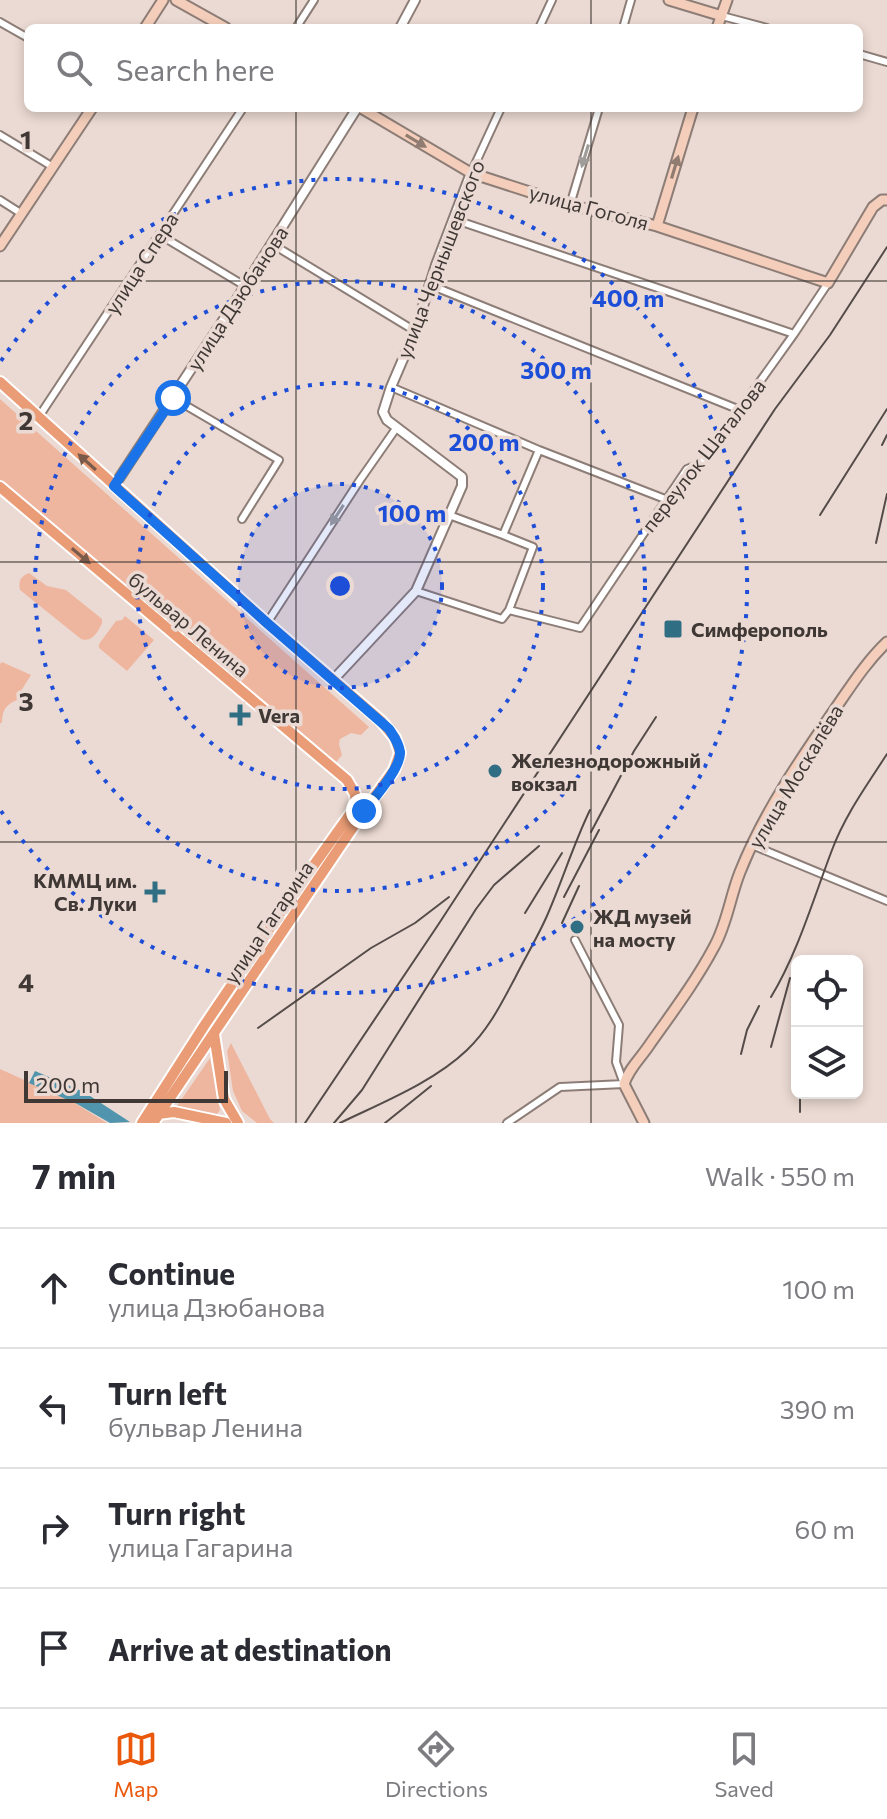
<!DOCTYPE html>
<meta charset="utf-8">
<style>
:root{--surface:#fff;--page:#f2f2f3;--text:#2b2b33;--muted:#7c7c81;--line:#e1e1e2;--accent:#ea580c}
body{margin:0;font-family:Commissioner,sans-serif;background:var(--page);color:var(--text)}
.controls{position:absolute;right:24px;bottom:24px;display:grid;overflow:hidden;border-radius:12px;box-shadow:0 4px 12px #0003}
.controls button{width:72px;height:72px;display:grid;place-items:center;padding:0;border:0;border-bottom:2px solid var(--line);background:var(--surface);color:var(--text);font:40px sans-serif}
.scale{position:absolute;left:24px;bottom:20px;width:204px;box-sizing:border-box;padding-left:8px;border:4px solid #3f3835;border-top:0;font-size:22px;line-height:28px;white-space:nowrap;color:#3f3835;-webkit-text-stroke:6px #ebdad3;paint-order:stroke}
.stop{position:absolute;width:24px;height:24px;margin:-18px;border:6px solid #1a73e8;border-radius:50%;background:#fff}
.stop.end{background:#1a73e8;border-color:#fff;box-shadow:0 2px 8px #0008}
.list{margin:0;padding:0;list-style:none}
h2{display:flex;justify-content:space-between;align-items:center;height:104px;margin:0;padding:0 32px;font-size:34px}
h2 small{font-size:26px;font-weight:400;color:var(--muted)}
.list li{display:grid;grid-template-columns:52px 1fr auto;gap:24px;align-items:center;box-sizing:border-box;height:120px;padding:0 32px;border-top:2px solid var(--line)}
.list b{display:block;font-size:30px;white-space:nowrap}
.list p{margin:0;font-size:26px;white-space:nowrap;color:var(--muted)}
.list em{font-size:26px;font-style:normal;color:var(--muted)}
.icon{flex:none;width:44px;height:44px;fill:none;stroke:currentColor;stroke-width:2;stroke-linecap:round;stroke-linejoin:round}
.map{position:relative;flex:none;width:887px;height:1123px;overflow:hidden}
.search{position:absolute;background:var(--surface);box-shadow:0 4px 12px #0003;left:24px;right:24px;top:24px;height:88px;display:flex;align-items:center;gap:20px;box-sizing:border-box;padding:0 28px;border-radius:12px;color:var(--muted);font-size:30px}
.sheet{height:584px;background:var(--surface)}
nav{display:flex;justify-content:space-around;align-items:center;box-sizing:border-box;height:112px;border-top:2px solid var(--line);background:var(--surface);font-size:22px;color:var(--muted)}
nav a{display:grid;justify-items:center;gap:4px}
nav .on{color:var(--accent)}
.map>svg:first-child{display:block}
.green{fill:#efb69f}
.water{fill:#5095ad}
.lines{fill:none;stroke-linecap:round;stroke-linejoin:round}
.minor-casing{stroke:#8d7d77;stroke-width:10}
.tertiary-casing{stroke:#8d7d77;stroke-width:12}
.secondary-casing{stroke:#8d7d77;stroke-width:13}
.primary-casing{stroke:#fff;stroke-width:14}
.minor{stroke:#fff;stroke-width:6}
.tertiary{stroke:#fff;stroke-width:8}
.secondary{stroke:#f4ceba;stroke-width:9}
.primary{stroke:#e99c75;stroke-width:10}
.rail{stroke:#554c49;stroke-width:2}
.oneway{fill:#907c71}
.oneway2{fill:#9f9c9a}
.oneway3{fill:#7a5b4b}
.route{stroke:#1a73e8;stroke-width:10}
.grid{fill:none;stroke:#3f3835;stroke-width:2;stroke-opacity:0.55}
.ring{fill:none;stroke:#1d4ed8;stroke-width:4;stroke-dasharray:4 8}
.poi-dot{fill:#2f6e83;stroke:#ebdad3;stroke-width:3}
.labels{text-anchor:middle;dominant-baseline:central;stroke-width:7;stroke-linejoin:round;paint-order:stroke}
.street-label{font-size:20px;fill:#3f3835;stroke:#ebdad3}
.poi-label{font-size:20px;font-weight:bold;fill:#3f3835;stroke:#ebdad3;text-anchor:start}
.grid-label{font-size:26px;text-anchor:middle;font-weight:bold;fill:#3f3835;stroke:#ebdad3;stroke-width:7;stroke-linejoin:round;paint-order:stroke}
.centre{fill:#1d4ed8;stroke:#ebdad3;stroke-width:4}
.ring-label{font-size:24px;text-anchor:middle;font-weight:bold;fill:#1d4ed8;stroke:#ebdad3;stroke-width:7;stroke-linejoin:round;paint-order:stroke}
</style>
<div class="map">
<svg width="887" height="1123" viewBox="0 0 887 1123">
<rect width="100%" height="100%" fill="#ebdad3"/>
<path class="green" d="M 0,399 L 369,727 L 361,735 L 351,733 L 340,739 L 339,744 L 342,755 L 334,765 L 0,481 Z
M 29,573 L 47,586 L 66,590 L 102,619 L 102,623 C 98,632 92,643 81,639 L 20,590 C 18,581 21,576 29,573 Z
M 125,616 L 154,640 L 127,671 L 99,648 L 99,644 L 116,621 L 122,620 Z
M 2,662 L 31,675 L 21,691 L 21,699 C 8,702 2,709 2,722 L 0,724 L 0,664 Z
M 231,1043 L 270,1119 L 274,1123 L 257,1123 L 242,1111 L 233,1091 L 227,1051 Z
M 210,1058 L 220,1110 L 217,1114 L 177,1106 Z
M 0,1069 L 73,1102 L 107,1123 L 0,1123 Z"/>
<path class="water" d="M 35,1071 L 84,1092 L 130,1122 L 110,1123 L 77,1104 L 29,1083 Z"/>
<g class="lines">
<g class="minor-casing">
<path id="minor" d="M 722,16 L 767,28
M 0,22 L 28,38
M 296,28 L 314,0
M 539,28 L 552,0
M 623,28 L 631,0
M 859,54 L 887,62
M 0,135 L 53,167
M 471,173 L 501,108
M 0,200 L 22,214
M 570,205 L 599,108
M 453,219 L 794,334
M 160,235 L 245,286
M 272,244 L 415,331
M 430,285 L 740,410
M 391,387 L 539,450 L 665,499
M 173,398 L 279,460 L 242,519
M 38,418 L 243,108
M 449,515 L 503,535 L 539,450
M 503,535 L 533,547 L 509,610
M 416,591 L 502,619 L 509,610 L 580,628 L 687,469 L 699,464 L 711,450 L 794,334 L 828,283
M 267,623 L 360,480 L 397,427
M 752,845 L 887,901
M 507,1123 L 560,1087 L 624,1084 L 616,1062 L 619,1025 L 575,940"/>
</g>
<g class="tertiary-casing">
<path id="tertiary" d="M 400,28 L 415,0
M 114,486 L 230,310 L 357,108
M 333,680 L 416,591 L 462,486 L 462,477 L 387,420 L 383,412 L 391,387 L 415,331 L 436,265 L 471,173"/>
</g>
<g class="secondary-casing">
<path id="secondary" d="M 176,0 L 226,28
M 669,0 L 722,16
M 145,28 L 163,0
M 717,28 L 727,0
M 361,108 L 471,173 L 570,205 L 657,226 L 828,283 L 873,207 L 882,200 L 887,200
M 657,226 L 693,108
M 0,246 L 92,108
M 644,1123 L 624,1084 C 629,1068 641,1058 650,1044 C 672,1013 696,981 714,947 C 727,924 730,897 740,872 C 763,814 799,761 835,709 C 851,686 866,662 887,642"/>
</g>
<g class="primary-casing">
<path id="primary" d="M 0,382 L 267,623 L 381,721 L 395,738 L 400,753 L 394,770 L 362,814 L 153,1123
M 0,487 L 347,780 L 355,794 L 356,806 L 289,900 L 204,1026 L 142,1123
M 214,1034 L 224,1099 L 238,1123
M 158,1114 L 174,1112 L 226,1123"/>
</g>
<use href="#minor" class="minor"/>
<use href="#tertiary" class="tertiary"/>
<use href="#secondary" class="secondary"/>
<use href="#primary" class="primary"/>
<path class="rail" d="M 882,445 L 887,435
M 820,515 L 887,409
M 876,543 L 887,494
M 591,832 L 634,751 L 656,717
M 564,897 L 599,830
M 525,913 L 562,853
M 562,923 L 579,886
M 796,978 L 797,1011
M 771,997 C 797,955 814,897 832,850 C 845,815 867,785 887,754
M 258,1028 L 371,948 L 415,923 L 449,897
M 771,1047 L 790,978
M 741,1054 L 747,1030 L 759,1006
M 800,1093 L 800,1112
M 305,1123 L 438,925 L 775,409 L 830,335 L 887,247
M 334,1123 L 362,1090 L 476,909 L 494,885 L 539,846
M 340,1123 C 381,1103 434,1082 467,1050 C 489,1029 501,1004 515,978 C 525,958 537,938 546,918 C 562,882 573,845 590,810
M 385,1123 L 431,1086"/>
</g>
<defs><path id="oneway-solid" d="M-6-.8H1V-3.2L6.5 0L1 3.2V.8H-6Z" transform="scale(2)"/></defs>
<g class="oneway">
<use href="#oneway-solid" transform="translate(416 141) rotate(31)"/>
<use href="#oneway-solid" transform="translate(675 167) rotate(-73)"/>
</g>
<g class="oneway2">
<use href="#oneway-solid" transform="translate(585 156) rotate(107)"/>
<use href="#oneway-solid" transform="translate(337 515) rotate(123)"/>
</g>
<g class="oneway3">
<use href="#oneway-solid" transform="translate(87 462) rotate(-138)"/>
<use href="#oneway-solid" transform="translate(81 556) rotate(40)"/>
</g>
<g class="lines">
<path class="route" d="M 173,398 L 114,486 L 267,623 L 389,729 C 393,735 399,743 400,752 C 401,768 374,798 364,811"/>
</g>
<path class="grid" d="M 296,0 L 296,28M 591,0 L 591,28M 296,108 L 296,1123M 591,108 L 591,1123M 0,281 L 887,281M 0,562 L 887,562M 0,842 L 887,842"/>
<circle cx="340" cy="586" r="102" fill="#1d4ed8" fill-opacity=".12"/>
<g class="ring">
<circle cx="340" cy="586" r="102"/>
<circle cx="340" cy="586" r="203"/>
<circle cx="340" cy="586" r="305"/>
<path d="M1 361A407 407 0 1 1 1 811"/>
</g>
<g class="poi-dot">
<rect x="663" y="619" width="20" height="20" rx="4"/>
<path d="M236 703h8v8h8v8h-8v8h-8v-8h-8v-8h8z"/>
<circle cx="495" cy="771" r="8"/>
<path d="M151 880h8v8h8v8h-8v8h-8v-8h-8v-8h8z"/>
<circle cx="577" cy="927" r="8"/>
</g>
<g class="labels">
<g class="street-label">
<text transform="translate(589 207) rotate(15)">улица Гоголя</text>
<text transform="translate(440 259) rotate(-69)">улица Чернышевского</text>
<text transform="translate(141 263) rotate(-57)">улица Спера</text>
<text transform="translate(237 298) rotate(-57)">улица Дзюбанова</text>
<text transform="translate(703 455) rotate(-52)">переулок Шаталова</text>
<text transform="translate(189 624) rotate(40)">бульвар Ленина</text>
<text transform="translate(795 776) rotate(-59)">улица Москалёва</text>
<text transform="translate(268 922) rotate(-56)">улица Гагарина</text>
</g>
<g class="poi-label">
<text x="691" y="629">Симферополь</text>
<text x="258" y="715">Vera</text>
<text x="511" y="760">Железнодорожный<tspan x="511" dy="23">вокзал</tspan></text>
<text x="137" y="880" text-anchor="end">КММЦ им.<tspan x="137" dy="23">Св. Луки</tspan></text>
<text x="593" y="916">ЖД музей<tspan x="593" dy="23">на мосту</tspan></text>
</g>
</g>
<g class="grid-label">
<text x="26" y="149">1</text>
<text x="26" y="430">2</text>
<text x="26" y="711">3</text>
<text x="26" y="992">4</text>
</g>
<circle cx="340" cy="586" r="12" class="centre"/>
<g class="ring-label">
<text x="628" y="307">400 m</text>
<text x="556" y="379">300 m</text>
<text x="484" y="451">200 m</text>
<text x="412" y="522">100 m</text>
</g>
</svg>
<div class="controls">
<button><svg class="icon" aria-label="locate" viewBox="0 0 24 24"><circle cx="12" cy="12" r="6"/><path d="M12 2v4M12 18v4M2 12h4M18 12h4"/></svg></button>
<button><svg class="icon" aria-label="layers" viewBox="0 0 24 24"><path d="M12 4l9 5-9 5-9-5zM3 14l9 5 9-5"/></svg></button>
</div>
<div class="scale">200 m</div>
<div class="stop" style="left:173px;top:398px"></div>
<div class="stop end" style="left:364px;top:811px"></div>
<div class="search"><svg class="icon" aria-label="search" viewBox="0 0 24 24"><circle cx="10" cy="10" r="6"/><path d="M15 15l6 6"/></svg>Search here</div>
</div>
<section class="sheet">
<h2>7 min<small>Walk · 550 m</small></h2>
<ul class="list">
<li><svg class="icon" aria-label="ahead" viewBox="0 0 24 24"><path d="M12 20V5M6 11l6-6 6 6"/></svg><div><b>Continue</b><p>улица Дзюбанова</p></div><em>100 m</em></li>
<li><svg class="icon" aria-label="left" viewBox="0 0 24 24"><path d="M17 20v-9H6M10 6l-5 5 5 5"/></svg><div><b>Turn left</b><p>бульвар Ленина</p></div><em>390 m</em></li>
<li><svg class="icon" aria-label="right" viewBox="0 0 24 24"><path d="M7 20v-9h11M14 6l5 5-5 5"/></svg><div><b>Turn right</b><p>улица Гагарина</p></div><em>60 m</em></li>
<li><svg class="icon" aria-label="arrive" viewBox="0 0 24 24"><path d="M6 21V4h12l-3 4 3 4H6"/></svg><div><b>Arrive at destination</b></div></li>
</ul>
</section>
<nav>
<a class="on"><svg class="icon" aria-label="map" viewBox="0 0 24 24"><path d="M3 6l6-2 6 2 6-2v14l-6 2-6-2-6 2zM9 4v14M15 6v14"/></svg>Map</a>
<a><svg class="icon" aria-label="directions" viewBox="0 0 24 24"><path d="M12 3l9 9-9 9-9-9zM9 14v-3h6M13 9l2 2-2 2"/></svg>Directions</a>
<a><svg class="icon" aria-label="saved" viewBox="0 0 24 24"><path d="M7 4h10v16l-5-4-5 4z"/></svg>Saved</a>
</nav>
